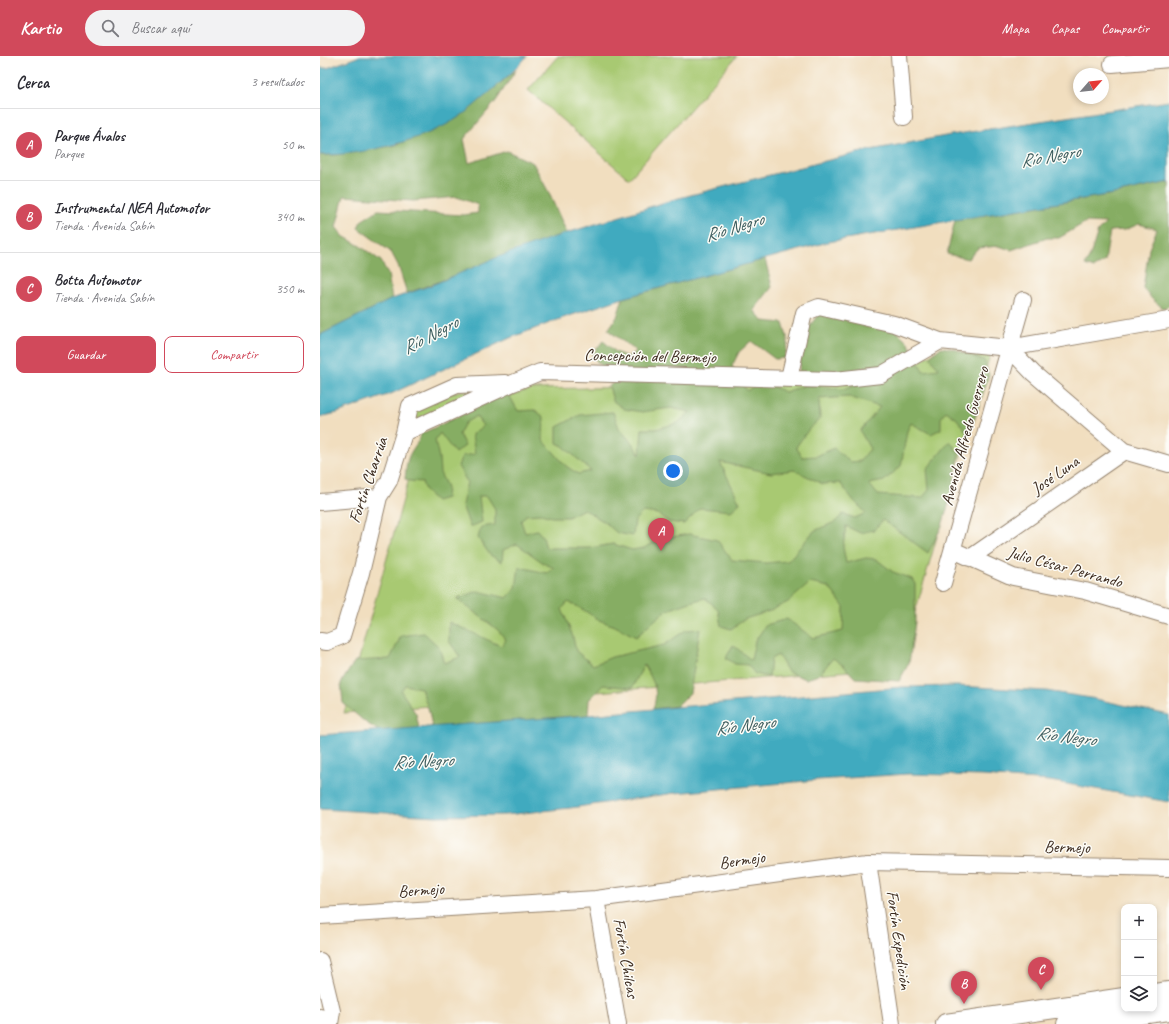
<!DOCTYPE html>
<html lang="es">
<meta charset="utf-8">
<style>
:root{--surface:#fff;--page:#f2f2f3;--text:#2b2b33;--muted:#7c7c81;--line:#e1e1e2;--accent:#d1495b}
body{margin:0;font-family:Caveat,sans-serif;background:var(--page);color:var(--text)}
.controls{position:absolute;right:12px;bottom:12px;display:grid;overflow:hidden;border-radius:8px;box-shadow:0 2px 6px #0003}
.controls button{width:36px;height:36px;display:grid;place-items:center;padding:0;border:0;border-bottom:1px solid var(--line);background:var(--surface);color:var(--text);font:20px sans-serif}
.compass{position:absolute;left:753px;top:12px;width:36px;height:36px;border-radius:50%;background:var(--surface);box-shadow:0 2px 6px #0003;rotate:62deg}
.you{position:absolute;left:353px;top:415px;width:14px;height:14px;margin:-10px;border:3px solid #fff;border-radius:50%;background:#1a73e8;box-shadow:0 0 0 6px #1a73e833}
.badge{display:grid;place-items:center;width:26px;height:26px;border-radius:50%;background:var(--accent);color:#fff;font-size:13px;font-weight:700}
.pin{position:absolute;translate:-50% -33px;filter:drop-shadow(0 1px 2px #0008)}
.pin::after{content:'';position:absolute;top:21px;width:14px;height:12px;background:inherit;clip-path:polygon(0 0,100% 0,50% 100%)}
.list{margin:0;padding:0;list-style:none}
h2{display:flex;justify-content:space-between;align-items:center;height:52px;margin:0;padding:0 16px;font-size:17px}
h2 small{font-size:13px;font-weight:400;color:var(--muted)}
.list li{display:grid;grid-template-columns:26px 1fr auto;gap:12px;align-items:center;box-sizing:border-box;height:72px;padding:0 16px;border-top:1px solid var(--line)}
.list b{display:block;font-size:15px;white-space:nowrap}
.list p{margin:0;font-size:13px;white-space:nowrap;color:var(--muted)}
.list em{font-size:13px;font-style:normal;color:var(--muted)}
.actions{display:flex;gap:8px;padding:12px 16px}
.actions a{flex:1;padding:9px 0;border:1px solid var(--accent);border-radius:8px;text-align:center;font-size:14px;color:var(--accent)}
.actions .main{background:var(--accent);color:#fff}
.icon{flex:none;width:22px;height:22px;fill:none;stroke:currentColor;stroke-width:2;stroke-linecap:round;stroke-linejoin:round}
.map{position:relative;flex:none;width:849px;height:968px;overflow:hidden}
header{display:flex;align-items:center;gap:24px;box-sizing:border-box;height:56px;padding:0 20px;background:var(--accent);color:#fff}
header strong{font-size:19px}
nav{display:flex;gap:22px;margin-inline-start:auto;font-size:14px}
.search{width:280px;height:36px;background:var(--page);display:flex;align-items:center;gap:10px;box-sizing:border-box;padding:0 14px;border-radius:22px;color:var(--muted);font-size:15px}
main{display:flex}
aside{flex:1;background:var(--surface)}
.map>svg:first-child{display:block}
.green{fill:#a8c972;stroke:#727a48}
.forest{fill:#86ad64;stroke:#606c41;fill-rule:evenodd}
.water{fill:#3faabf;stroke:#3d6a6e}
.lines{fill:none;stroke-linecap:round;stroke-linejoin:round}
.minor-casing{stroke:#96846e;stroke-width:18}
.major-casing{stroke:#96846e;stroke-width:22}
.minor{stroke:#fff;stroke-width:16}
.major{stroke:#fff;stroke-width:20}
.labels{text-anchor:middle;dominant-baseline:central;stroke-width:3;stroke-linejoin:round;paint-order:stroke}
.street-label{font-size:17px;fill:#3b2a1e;stroke:#fdfcf7}
.water-label{font-size:18px;font-style:italic;fill:#3d5d5e;stroke:#fdfcf7}
</style>
<header>
<strong>Kartio</strong>
<div class="search"><svg class="icon" aria-label="search" viewBox="0 0 24 24"><circle cx="10" cy="10" r="6"/><path d="M15 15l6 6"/></svg>Buscar aquí</div>
<nav><a>Mapa</a><a>Capas</a><a>Compartir</a></nav>
</header>
<main>
<aside>
<h2>Cerca<small>3 resultados</small></h2>
<ul class="list">
<li><span class="badge">A</span><div><b>Parque Ávalos</b><p>Parque</p></div><em>50 m</em></li>
<li><span class="badge">B</span><div><b>Instrumental NEA Automotor</b><p>Tienda · Avenida Sabín</p></div><em>340 m</em></li>
<li><span class="badge">C</span><div><b>Botta Automotor</b><p>Tienda · Avenida Sabín</p></div><em>350 m</em></li>
</ul>
<div class="actions"><a class="main">Guardar</a><a>Compartir</a></div>
</aside>
<div class="map">
<svg width="849" height="968" viewBox="0 0 849 968">
<rect width="100%" height="100%" fill="#fdfcf7"/>
<filter id="ink" filterUnits="userSpaceOnUse"><feTurbulence type="fractalNoise" baseFrequency=".025" numOctaves="2"/><feDisplacementMap in="SourceGraphic" scale="8" xChannelSelector="R" yChannelSelector="G"/><feConvolveMatrix kernelMatrix="1 2 1 2 8 2 1 2 1" color-interpolation-filters="sRGB"/></filter>
<filter id="wash" filterUnits="userSpaceOnUse"><feTurbulence type="fractalNoise" baseFrequency=".012" numOctaves="4" result="noise"/><feDisplacementMap in="SourceGraphic" scale="16" xChannelSelector="R" yChannelSelector="G"/><feGaussianBlur stdDeviation="0.9" result="paint"/><feColorMatrix in="noise" values="0 0 0 0 0 0 0 0 0 0 0 0 0 0 0 0 0 1.4 0 .05"/><feComposite in="paint" operator="in"/></filter>
<g filter="url(#wash)">
<rect width="100%" height="100%" fill="#f1debf"/>
<path class="green" d="M 238,0 L 417,0 L 309,123 L 208,34 Z
M 618,294 L 670,299 L 579,611 L 24,657 L 101,379 L 186,341 L 212,333 L 564,327 Z
M 162,334 L 93,367 L 97,352 L 138,335 Z"/>
<path class="forest" d="M 196,14 L 176,45 L 144,83 L 149,107 L 187,95 L 213,107 L 228,135 L 247,177 C 192,195 141,219 87,237 L 78,209 L 71,196 L 38,172 L 41,165 L 58,154 L 143,159 L 158,157 L 158,149 L 137,141 L 93,145 L 24,140 L 16,171 L 23,180 L 40,190 L 61,205 L 68,218 L 72,243 L 0,279 L 0,99 L 15,99 L 76,89 L 139,61 Z
M 849,126 L 849,250 L 843,252 L 832,243 L 823,232 L 829,193 L 837,173 L 819,168 L 805,174 L 790,175 L 785,205 L 774,212 L 765,209 L 770,200 L 778,175 L 786,167 L 766,166 L 739,182 L 727,182 L 691,194 L 679,190 L 658,192 L 648,203 L 627,198 L 635,164 L 799,137 Z
M 445,203 L 452,231 L 434,254 L 443,265 L 463,267 L 468,284 L 465,302 L 455,303 L 431,285 L 419,296 L 412,310 L 427,335 L 440,325 L 465,336 L 486,329 L 525,333 L 546,326 L 559,324 L 545,311 L 525,318 L 479,317 C 481,290 481,279 499,258 L 572,270 L 588,286 L 603,315 L 619,313 L 610,301 L 621,291 L 635,293 L 654,301 L 664,304 L 669,319 L 655,362 L 648,378 L 637,363 L 626,355 L 621,362 L 621,373 L 611,378 L 591,367 L 587,375 L 581,410 L 564,425 L 549,428 L 558,439 L 602,442 L 609,434 L 607,413 L 630,385 L 639,397 L 632,436 L 622,470 L 608,497 L 563,464 L 554,474 L 540,477 L 526,470 L 523,491 L 526,507 L 546,502 L 556,503 L 573,516 L 592,523 L 595,528 L 595,566 L 589,607 L 579,625 L 535,622 L 524,610 L 513,602 L 499,619 L 486,623 L 468,616 L 458,599 L 451,603 L 449,621 L 435,618 L 428,609 L 415,608 L 406,602 L 413,589 L 431,604 L 435,585 L 446,569 L 467,563 L 493,582 L 523,575 L 524,551 L 509,531 L 490,527 L 468,546 L 450,555 L 425,563 L 411,573 L 401,570 L 398,553 L 385,542 L 370,546 L 345,555 L 316,581 L 297,571 L 279,564 L 262,553 L 248,546 L 242,553 L 253,581 L 256,595 L 273,609 L 292,601 L 344,589 L 366,574 L 380,573 L 370,637 L 357,650 L 333,653 C 339,634 334,626 324,609 L 312,632 L 283,629 L 269,644 L 268,659 L 112,671 L 109,655 L 101,632 L 85,629 L 81,635 L 96,658 L 99,672 L 59,675 L 45,666 L 23,647 L 21,627 L 35,605 L 70,603 L 81,580 L 104,577 L 119,591 L 124,607 L 140,601 L 129,585 L 129,566 L 181,590 L 186,584 L 178,574 L 137,543 L 158,535 L 187,542 L 196,532 L 199,511 L 227,517 L 234,512 L 225,508 L 197,488 L 183,494 L 182,506 L 170,499 L 158,482 L 161,471 L 175,469 L 175,453 L 167,440 L 159,440 L 162,466 L 150,471 L 142,449 L 147,426 L 138,410 L 142,400 L 155,398 L 152,378 L 163,370 L 156,360 L 145,367 L 139,378 L 145,390 L 135,397 L 120,377 L 115,384 L 119,402 L 120,417 L 127,431 L 126,442 L 116,445 L 105,435 L 102,426 L 90,425 L 85,423 C 86,416 86,409 88,403 C 90,395 100,385 101,378 L 188,337 L 198,355 L 215,354 L 224,361 L 223,384 L 246,410 L 258,418 L 271,415 L 243,390 L 237,387 L 237,371 L 260,359 L 293,356 L 299,372 L 312,387 L 320,399 L 322,373 L 336,373 L 358,367 L 370,356 L 351,352 L 322,356 L 304,353 L 293,345 L 289,330 L 300,322 L 317,328 L 317,320 L 284,314 L 272,299 L 283,285 L 296,296 L 307,301 L 316,295 L 288,274 L 297,261 L 303,242 ZM 529,341 L 560,351 L 540,375 L 550,393 L 540,405 L 530,406 L 514,392 L 497,400 L 482,401 L 476,391 L 489,373 L 500,363 L 499,343 ZM 400,406 L 451,417 L 474,414 L 503,428 L 520,427 L 534,445 L 546,457 L 535,462 L 523,458 L 515,466 L 494,475 L 468,505 L 446,507 L 412,504 L 397,484 L 369,478 L 341,483 L 324,492 L 312,494 L 293,488 L 270,492 L 226,492 L 223,481 L 217,474 L 205,477 L 201,465 L 206,459 L 221,458 L 232,461 L 248,461 L 264,453 L 286,467 L 297,477 L 313,480 L 315,464 L 323,456 L 338,458 L 349,466 L 364,468 L 380,452 L 411,455 L 420,447 Z"/>
<path class="water" d="M 40,0 L 207,0 C 196,14 183,24 170,36 C 160,44 150,54 139,61 C 106,84 40,100 0,99 L 0,12 L 7,12 Z
M 849,45 L 849,126 L 799,137 L 635,164 L 508,186 L 303,242 L 243,262 L 190,282 L 73,337 L 17,357 L 0,361 L 0,279 L 72,243 L 112,229 L 178,201 L 231,182 L 355,143 L 545,95 L 631,79 Z
M 637,630 L 726,635 L 771,642 L 849,659 L 849,746 L 730,725 L 663,720 L 588,718 L 497,724 L 355,737 L 250,752 L 185,759 L 117,760 L 0,753 L 0,679 L 256,660 L 582,631 Z"/>
</g>
<g filter="url(#ink)">
<g class="lines">
<g class="minor-casing">
<path id="minor" d="M 579,0 L 584,61
M 792,8 L 849,3
M 689,292 L 713,317 L 804,395 L 849,408
M 469,322 L 484,257 L 499,251 L 574,268 L 620,285
M 84,377 L 193,327 L 220,316 L 515,324 L 561,319 L 620,285 L 689,292 L 849,264
M 0,446 L 59,441
M 633,494 L 693,521 L 765,535 L 849,560
M 650,502 L 804,395
M 623,527 L 703,244
M 0,585 L 7,586 L 22,580 L 41,517 L 59,441 L 69,425 L 84,377 L 90,350 L 137,329 L 185,327
M 548,806 L 572,968
M 276,843 L 298,968
M 0,860 L 276,843 L 548,806 L 849,812
M 0,905 L 12,955 L 10,968"/>
</g>
<g class="major-casing">
<path id="major" d="M 834,938 L 849,936
M 0,963 L 8,968
M 626,968 L 804,942
M 747,968 L 849,954"/>
</g>
<use href="#minor" class="minor"/>
<use href="#major" class="major"/>
</g>
</g>
<g class="labels">
<g class="street-label">
<text transform="translate(330 300) rotate(1)">Concepción del Bermejo</text>
<text transform="translate(645 380) rotate(-75)">Avenida Alfredo Guerrero</text>
<text transform="translate(735 419) rotate(-35)">José Luna</text>
<text transform="translate(48 424) rotate(-71)">Fortín Charrúa</text>
<text transform="translate(745 511) rotate(15)">Julio César Perrando</text>
<text transform="translate(747 791) rotate(1)">Bermejo</text>
<text transform="translate(422 804) rotate(-8)">Bermejo</text>
<text transform="translate(101 834) rotate(-4)">Bermejo</text>
<text transform="translate(579 884) rotate(82)">Fortín Expedición</text>
<text transform="translate(306 902) rotate(80)">Fortín Chilcas</text>
</g>
<g class="water-label">
<text transform="translate(730 100) rotate(-10)">Río Negro</text>
<text transform="translate(414 171) rotate(-17)">Río Negro</text>
<text transform="translate(110 279) rotate(-28)">Río Negro</text>
<text transform="translate(425 669) rotate(-7)">Río Negro</text>
<text transform="translate(746 680) rotate(7)">Río Negro</text>
<text transform="translate(103 705) rotate(-3)">Río Negro</text>
</g>
</g>
</svg>
<div class="controls">
<button>+</button>
<button>−</button>
<button><svg class="icon" aria-label="layers" viewBox="0 0 24 24"><path d="M12 4l9 5-9 5-9-5zM3 14l9 5 9-5"/></svg></button>
</div>
<svg class="compass" viewBox="-18 -18 36 36"><path d="M0-13l5 13h-10z" fill="#e53935"/><path d="M0 13l5-13h-10z" fill="#7c7c81"/></svg>
<div class="you"></div>
<div class="pin badge" style="left:341px;top:495px">A</div>
<div class="pin badge" style="left:644px;top:948px">B</div>
<div class="pin badge" style="left:721px;top:934px">C</div>
</div>
</main>
